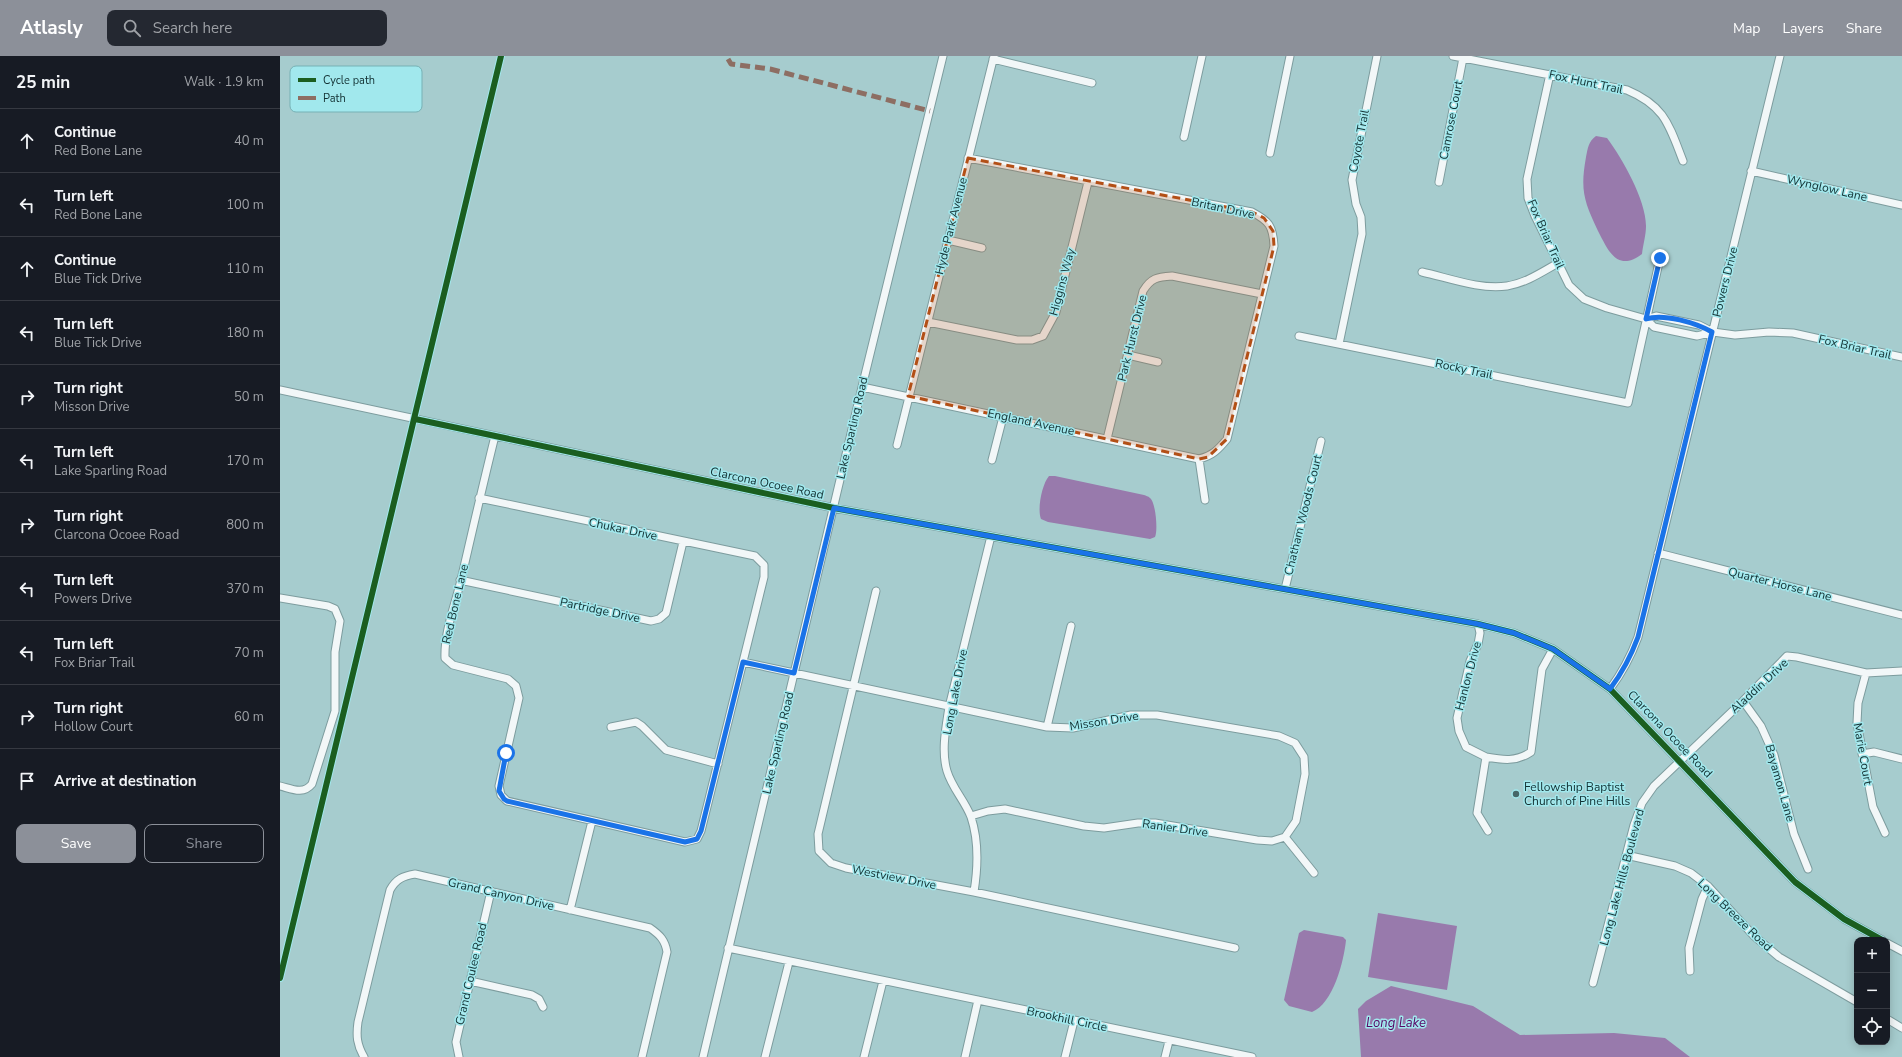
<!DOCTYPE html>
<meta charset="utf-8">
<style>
:root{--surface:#171b24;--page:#242831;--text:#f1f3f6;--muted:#9ea1a6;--line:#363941;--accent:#8c9099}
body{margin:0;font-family:"Nunito Sans",sans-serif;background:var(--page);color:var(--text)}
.controls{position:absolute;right:12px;bottom:12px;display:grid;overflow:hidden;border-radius:8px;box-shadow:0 2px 10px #0003}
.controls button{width:36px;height:36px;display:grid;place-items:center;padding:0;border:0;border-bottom:1px solid var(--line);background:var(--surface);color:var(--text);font:20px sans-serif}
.stop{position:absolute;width:12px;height:12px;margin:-9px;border:3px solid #1a73e8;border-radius:50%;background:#fff}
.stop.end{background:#1a73e8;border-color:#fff;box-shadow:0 1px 4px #0008}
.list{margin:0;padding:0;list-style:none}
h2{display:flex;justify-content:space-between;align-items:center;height:52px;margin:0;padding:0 16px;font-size:17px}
h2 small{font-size:13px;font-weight:400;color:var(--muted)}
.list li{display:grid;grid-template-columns:26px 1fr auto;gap:12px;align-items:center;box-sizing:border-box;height:64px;padding:0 16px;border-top:1px solid var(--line)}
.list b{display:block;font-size:15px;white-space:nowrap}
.list p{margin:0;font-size:13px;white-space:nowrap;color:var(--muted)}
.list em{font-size:13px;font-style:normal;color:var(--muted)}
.actions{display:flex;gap:8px;padding:12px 16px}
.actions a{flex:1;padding:9px 0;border:1px solid var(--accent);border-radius:8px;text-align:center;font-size:14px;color:var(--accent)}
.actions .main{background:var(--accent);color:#fff}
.icon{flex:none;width:22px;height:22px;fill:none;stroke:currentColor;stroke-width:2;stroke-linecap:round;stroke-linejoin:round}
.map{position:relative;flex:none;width:1622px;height:1001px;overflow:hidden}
header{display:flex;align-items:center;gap:24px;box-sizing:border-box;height:56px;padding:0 20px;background:var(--accent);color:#fff}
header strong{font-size:19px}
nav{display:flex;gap:22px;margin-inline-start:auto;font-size:14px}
.search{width:280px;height:36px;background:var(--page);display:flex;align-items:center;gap:10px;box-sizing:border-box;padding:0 14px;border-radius:8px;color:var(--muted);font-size:15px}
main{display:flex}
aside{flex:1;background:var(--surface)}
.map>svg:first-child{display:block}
.water{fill:#987aac}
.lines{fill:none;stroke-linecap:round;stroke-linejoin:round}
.minor-casing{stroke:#7d9c9e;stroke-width:9}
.minor{stroke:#f2f7f8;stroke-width:7}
.quiet{stroke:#8d6e63;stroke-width:5;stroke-dasharray:10 5;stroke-linecap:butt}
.cycleway-casing{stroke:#a1e8ed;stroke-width:8}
.cycleway{stroke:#1b5e20;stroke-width:6}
.route{stroke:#1a73e8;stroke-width:5}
.marked{fill:#b34f16;fill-opacity:0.2;stroke:#b34f16;stroke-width:3;stroke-dasharray:8 5;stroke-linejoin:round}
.poi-dot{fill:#466769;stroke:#a1e8ed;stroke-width:1.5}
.labels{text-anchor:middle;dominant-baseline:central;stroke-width:3;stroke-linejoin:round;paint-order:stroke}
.street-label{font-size:12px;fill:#133133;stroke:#a1e8ed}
.poi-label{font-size:12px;fill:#133133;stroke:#a1e8ed;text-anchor:start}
.water-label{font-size:13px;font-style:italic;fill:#580665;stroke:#a1e8ed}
.key{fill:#a1e8ed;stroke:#76b1b5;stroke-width:1}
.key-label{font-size:11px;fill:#133133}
</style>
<header>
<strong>Atlasly</strong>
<div class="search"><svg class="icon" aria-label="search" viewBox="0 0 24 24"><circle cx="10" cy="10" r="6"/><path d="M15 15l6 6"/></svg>Search here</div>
<nav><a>Map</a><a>Layers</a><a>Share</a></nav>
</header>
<main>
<aside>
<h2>25 min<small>Walk · 1.9 km</small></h2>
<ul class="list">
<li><svg class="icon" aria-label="ahead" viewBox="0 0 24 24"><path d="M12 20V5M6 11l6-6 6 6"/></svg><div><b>Continue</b><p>Red Bone Lane</p></div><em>40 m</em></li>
<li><svg class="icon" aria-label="left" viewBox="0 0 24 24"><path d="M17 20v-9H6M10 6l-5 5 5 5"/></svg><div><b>Turn left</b><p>Red Bone Lane</p></div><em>100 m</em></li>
<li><svg class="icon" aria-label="ahead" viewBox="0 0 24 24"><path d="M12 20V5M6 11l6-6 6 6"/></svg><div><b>Continue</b><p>Blue Tick Drive</p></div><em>110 m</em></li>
<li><svg class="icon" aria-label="left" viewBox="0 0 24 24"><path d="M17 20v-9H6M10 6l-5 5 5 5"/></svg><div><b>Turn left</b><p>Blue Tick Drive</p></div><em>180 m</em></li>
<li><svg class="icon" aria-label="right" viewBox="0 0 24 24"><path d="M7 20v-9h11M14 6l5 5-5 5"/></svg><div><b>Turn right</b><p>Misson Drive</p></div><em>50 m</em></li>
<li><svg class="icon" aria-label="left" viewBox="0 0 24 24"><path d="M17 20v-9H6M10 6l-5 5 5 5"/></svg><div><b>Turn left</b><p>Lake Sparling Road</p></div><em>170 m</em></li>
<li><svg class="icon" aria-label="right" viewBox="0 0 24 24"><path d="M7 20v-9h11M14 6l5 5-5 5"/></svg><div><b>Turn right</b><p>Clarcona Ocoee Road</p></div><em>800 m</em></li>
<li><svg class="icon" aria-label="left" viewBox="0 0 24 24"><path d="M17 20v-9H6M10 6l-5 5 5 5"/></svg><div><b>Turn left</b><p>Powers Drive</p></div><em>370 m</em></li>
<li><svg class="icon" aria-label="left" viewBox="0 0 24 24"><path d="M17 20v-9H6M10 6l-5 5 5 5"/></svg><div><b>Turn left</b><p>Fox Briar Trail</p></div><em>70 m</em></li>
<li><svg class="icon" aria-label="right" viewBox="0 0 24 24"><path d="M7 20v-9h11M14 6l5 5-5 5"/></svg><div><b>Turn right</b><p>Hollow Court</p></div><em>60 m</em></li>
<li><svg class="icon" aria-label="arrive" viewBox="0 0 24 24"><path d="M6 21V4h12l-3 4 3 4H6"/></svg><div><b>Arrive at destination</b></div></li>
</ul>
<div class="actions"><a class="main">Save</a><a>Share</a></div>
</aside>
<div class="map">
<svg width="1622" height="1001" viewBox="0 0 1622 1001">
<rect width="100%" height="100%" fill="#a6ccce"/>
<path class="water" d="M 1316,80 L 1327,82 C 1342,102 1366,144 1366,170 C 1366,179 1363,189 1362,198 C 1337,217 1328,194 1318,175 C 1304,145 1300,135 1306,101 C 1308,92 1308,86 1316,80 Z
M 769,420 L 775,420 L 864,439 C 866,440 868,440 870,442 C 876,447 878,475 875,481 L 870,483 L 768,466 L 761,463 C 757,453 762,428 769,420 Z
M 1098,857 L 1177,870 L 1167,934 L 1088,921 Z
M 1024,874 L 1063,881 L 1066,884 C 1064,905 1053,948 1032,956 L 1009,950 L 1004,944 L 1019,877 Z
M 1111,930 L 1193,950 L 1240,979 L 1334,977 L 1385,982 L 1410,1001 L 1081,1001 L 1078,953 L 1086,945 Z"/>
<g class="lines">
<g class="minor-casing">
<path id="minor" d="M 1173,0 L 1347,34 C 1385,50 1389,69 1403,105
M 713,3 L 812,27
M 1270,18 L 1247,123 L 1248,142 L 1255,160 L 1289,229 L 1304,243 L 1327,252 L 1366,263 L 1374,271 L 1417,280 L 1433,276
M 904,81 L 922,0
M 990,97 L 1010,0
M 1471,115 L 1622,149
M 1159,126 L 1183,2
M 668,184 L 702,192
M 1142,216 C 1169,222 1200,234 1227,230 C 1246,227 1262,216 1278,207
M 1366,263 L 1376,260 L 1419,269 L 1433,276 L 1455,279 L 1489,276 L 1513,277 L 1622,301
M 648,266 L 737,284 L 752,284 L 763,280 L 776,256 L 808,126
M 1019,280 L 1348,347 L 1380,202
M 1059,288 L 1082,178 L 1081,161 L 1076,148 L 1072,124 L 1097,0
M 848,299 L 878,306
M 582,331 L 919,403 C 932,400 938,394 947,383 L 994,190 C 993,170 989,165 972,156 L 688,102
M 0,334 L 554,452 L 1198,568 L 1234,577 L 1273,593 L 1330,633 L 1515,826 L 1564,863 L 1602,884
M 827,383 L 863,235 C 871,222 877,221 892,220 L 982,238
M 617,389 L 714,0
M 919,403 L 925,444
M 712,404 L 723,361
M 199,442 L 475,500 L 484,509 L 484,521 L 421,775 L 417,783 L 405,786 L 227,745 L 221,739 L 219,730 L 239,642 L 236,630 L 228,623 L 173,609 L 165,602 C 164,576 175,549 181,524 C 192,476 203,428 215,380
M 1378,497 L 1622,559
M 180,524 L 371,565 L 379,563 L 386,557 L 403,486
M 1005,533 L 1041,385
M 596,535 L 538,778 L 539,795 L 551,807 L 566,812 L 694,836 L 955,892
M 0,542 L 48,550 L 55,553 L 60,565 L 55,596 L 55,655 L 32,728 C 23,739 12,733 0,730
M 1198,568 L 1200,577 L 1198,588 L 1190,605 L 1177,662 L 1179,675 L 1186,691 L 1206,701 L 1197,757 L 1208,775
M 463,606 L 767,671 L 793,672 L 851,659 L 877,659 L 999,680 L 1015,687 L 1024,701 L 1025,718 L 1016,765 L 1005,781
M 1586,617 L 1578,647 L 1577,667 L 1593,751 L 1605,777
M 1330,633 C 1342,617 1351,600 1358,581 L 1500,0
M 1463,645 L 1481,670 L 1494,699 L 1514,778 L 1528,813
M 331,671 L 356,666 L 362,670 L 386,694 L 438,708
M 767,671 L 791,570
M 1582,698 L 1594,696 L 1622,703
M 1206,701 C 1223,704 1236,706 1251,696 L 1262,613 L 1273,593
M 691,760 L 708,755 L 725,753 L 804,770 L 824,772 L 858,767 L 875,767 L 977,784 L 992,785 L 1005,781
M 1005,781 L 1034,817
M 1346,799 L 1395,810 L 1411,817 L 1428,830 L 1473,879 L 1499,901 L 1577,946
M 694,836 C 698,811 699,785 691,761 C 685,745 672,732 667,715 C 661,695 666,671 669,651 L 711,480
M 290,854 L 312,765
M 1607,887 L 1622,895
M 448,892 L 972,1001
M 1410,915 L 1409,892 L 1422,843 L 1428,830
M 190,925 L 252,939 L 259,943 L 263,951
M 1313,927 L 1354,769 L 1362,747 L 1374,730 L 1463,645 L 1507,600 L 1517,601 L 1586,617 L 1622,615
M 1607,963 L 1622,972
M 84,1001 C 77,989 76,980 78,966 L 110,834 C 116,823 123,820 135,818 L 370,872 C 380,879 385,884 387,896 L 362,1001
M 179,1001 L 176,986 L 211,835
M 423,1001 L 582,331 L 663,0
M 485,1001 L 509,906
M 584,1001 L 603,925
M 685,1001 L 698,944
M 785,1001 L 794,965
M 885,1001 L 889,985"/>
</g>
<use href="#minor" class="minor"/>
<path class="quiet" d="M 448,3 L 451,8 L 490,13 L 650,55"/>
<g class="cycleway-casing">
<path id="cycleway" d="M 135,363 L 554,452 L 1198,568 L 1234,577 L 1273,593 L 1330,633 L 1515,826 L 1564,863 L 1602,884
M 0,922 L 221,0"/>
</g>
<use href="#cycleway" class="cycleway"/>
</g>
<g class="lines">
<path class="route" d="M 226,697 L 219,735 L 224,743 L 227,745 L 405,786 L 417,783 L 421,775 L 463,606 L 514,617 L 554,452 L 1198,568 L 1234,577 L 1273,593 L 1330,633 C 1342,617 1351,600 1358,581 L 1432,276 C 1416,267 1384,257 1366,263 L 1380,202"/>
</g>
<path class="marked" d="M 688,102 L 972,156 L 984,162 L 993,175 L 994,190 L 947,383 L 928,401 L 919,403 L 628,340 Z"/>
<circle class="poi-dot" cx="1236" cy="738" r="4"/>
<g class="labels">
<g class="street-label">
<text transform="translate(1306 26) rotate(12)">Fox Hunt Trail</text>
<text transform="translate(1171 64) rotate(-79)">Camrose Court</text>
<text transform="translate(1079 85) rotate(-79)">Coyote Trail</text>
<text transform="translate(1547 132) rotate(13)">Wynglow Lane</text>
<text transform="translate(943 152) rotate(12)">Britan Drive</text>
<text transform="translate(671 170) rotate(-76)">Hyde Park Avenue</text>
<text transform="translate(1266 178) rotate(66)">Fox Briar Trail</text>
<text transform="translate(782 226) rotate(-75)">Higgins Way</text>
<text transform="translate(1445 226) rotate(-76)">Powers Drive</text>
<text transform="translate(852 282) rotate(-76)">Park Hurst Drive</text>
<text transform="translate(1575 291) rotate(13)">Fox Briar Trail</text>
<text transform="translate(1184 313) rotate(12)">Rocky Trail</text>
<text transform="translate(751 366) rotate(12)">England Avenue</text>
<text transform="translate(572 372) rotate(-77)">Lake Sparling Road</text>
<text transform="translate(487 427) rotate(12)">Clarcona Ocoee Road</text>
<text transform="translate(1023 459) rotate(-76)">Chatham Woods Court</text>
<text transform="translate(343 473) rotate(12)">Chukar Drive</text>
<text transform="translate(1500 528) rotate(14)">Quarter Horse Lane</text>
<text transform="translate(175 548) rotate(-77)">Red Bone Lane</text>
<text transform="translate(320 554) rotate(12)">Partridge Drive</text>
<text transform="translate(1188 620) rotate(-75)">Hanlon Drive</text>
<text transform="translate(1479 630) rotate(-43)">Aladdin Drive</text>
<text transform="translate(675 636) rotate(-79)">Long Lake Drive</text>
<text transform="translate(824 665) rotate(-9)">Misson Drive</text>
<text transform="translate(1390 678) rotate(46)">Clarcona Ocoee Road</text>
<text transform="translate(498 687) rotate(-77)">Lake Sparling Road</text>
<text transform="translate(1583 698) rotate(80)">Marie Court</text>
<text transform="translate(1500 727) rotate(74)">Bayamon Lane</text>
<text transform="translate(895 772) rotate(8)">Ranier Drive</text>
<text transform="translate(614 821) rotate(11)">Westview Drive</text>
<text transform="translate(1342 821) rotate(-75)">Long Lake Hills Boulevard</text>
<text transform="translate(221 838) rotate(13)">Grand Canyon Drive</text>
<text transform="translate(1455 859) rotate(44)">Long Breeze Road</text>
<text transform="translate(191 918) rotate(-77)">Grand Coulee Road</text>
<text transform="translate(787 963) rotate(12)">Brookhill Circle</text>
</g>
<g class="poi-label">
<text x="1244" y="731">Fellowship Baptist<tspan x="1244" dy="14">Church of Pine Hills</tspan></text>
</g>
<g class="water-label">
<text x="1116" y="967">Long Lake</text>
</g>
</g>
<rect x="10" y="10" width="132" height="46" rx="6" class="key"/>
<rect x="18" y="22" width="18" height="4" fill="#1b5e20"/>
<rect x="18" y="40" width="18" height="4" fill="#8d6e63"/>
<g class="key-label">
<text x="43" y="28">Cycle path</text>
<text x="43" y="46">Path</text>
</g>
</svg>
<div class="controls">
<button>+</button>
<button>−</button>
<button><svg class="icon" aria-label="locate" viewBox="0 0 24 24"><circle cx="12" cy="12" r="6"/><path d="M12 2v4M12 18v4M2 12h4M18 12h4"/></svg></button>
</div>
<div class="stop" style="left:226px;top:697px"></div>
<div class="stop end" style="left:1380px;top:202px"></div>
</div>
</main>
